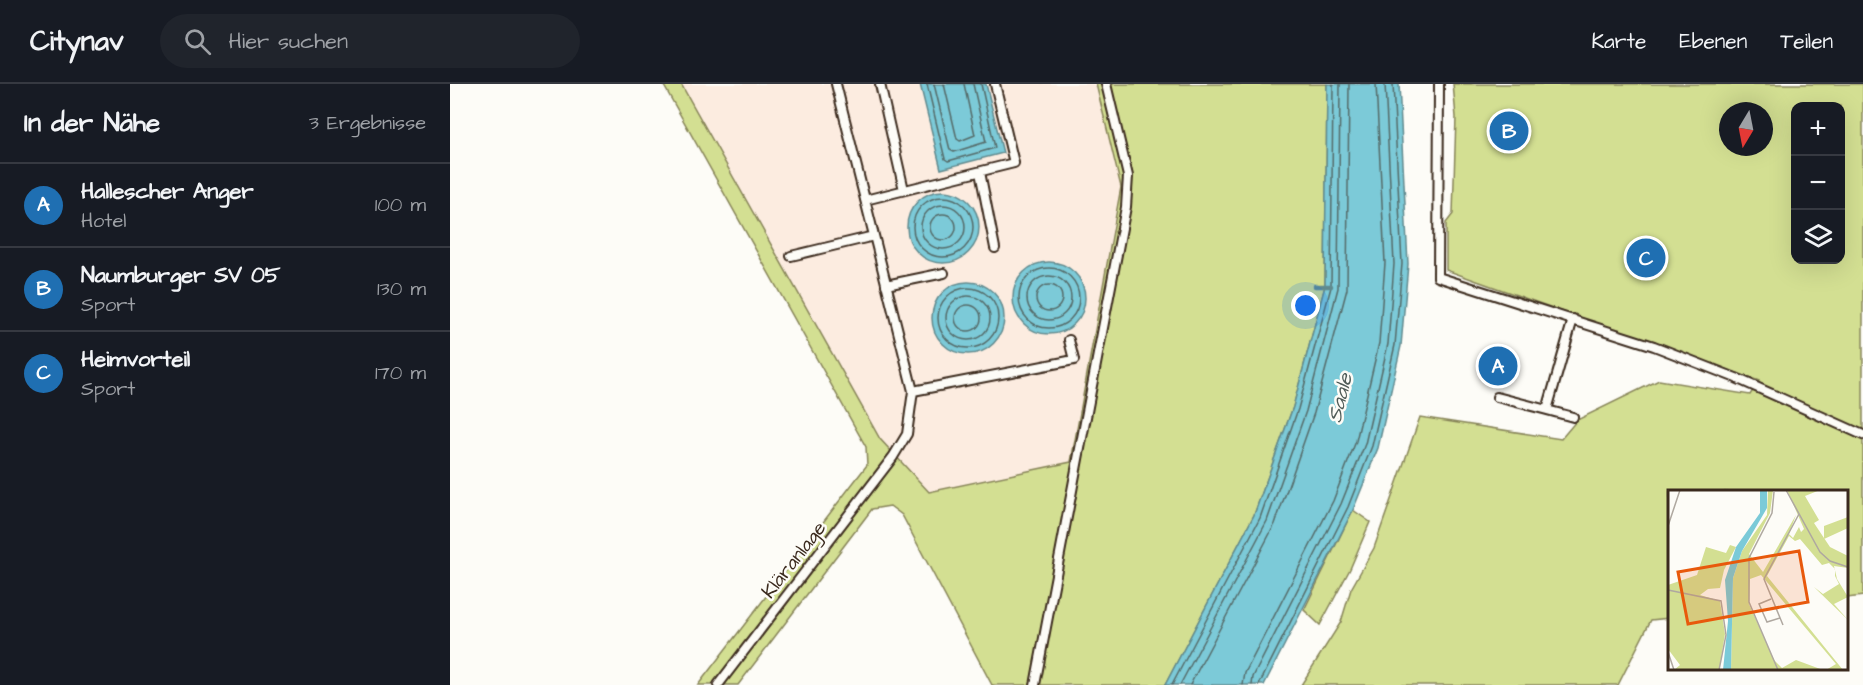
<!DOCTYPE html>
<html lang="de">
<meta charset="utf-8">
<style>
:root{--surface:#171b24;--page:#20242c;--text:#f1f3f6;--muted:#9ea1a6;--line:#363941;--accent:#1f6fb2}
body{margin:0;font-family:"Architects Daughter",sans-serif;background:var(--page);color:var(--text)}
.controls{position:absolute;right:18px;top:18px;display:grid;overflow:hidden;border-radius:12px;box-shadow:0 6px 24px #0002}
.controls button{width:54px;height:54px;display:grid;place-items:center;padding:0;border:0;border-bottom:2px solid var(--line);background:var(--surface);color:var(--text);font:30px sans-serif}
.compass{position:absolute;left:1269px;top:18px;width:54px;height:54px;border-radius:50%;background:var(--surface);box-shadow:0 6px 24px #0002;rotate:190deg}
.you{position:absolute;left:856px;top:222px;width:21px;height:21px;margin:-15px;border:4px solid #fff;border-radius:50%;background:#1a73e8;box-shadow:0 0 0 9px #1a73e833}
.badge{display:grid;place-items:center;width:39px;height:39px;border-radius:50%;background:var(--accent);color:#fff;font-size:20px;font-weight:700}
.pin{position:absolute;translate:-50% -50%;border:3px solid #fff;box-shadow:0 2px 6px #0006}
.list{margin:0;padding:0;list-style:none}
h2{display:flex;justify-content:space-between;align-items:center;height:78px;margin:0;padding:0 24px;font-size:26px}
h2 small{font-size:20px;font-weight:400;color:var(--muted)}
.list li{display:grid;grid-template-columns:39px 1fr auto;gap:18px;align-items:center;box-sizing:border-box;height:84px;padding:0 24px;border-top:2px solid var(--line)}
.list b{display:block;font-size:22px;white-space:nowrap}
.list p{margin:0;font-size:20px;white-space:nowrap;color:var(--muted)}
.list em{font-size:20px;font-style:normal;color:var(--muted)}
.icon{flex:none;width:33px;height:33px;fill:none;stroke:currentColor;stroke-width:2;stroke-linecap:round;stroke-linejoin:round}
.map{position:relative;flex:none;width:1413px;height:601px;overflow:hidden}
header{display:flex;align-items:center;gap:36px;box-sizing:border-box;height:84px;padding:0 30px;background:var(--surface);border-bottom:2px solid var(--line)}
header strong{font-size:28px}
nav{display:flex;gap:33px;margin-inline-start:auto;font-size:21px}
.search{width:420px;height:54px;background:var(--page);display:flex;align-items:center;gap:15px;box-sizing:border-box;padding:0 21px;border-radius:33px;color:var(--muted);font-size:22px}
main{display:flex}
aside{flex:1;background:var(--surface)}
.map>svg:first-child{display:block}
.built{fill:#fcece0}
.green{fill:#d3df92;stroke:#878458;stroke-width:1.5;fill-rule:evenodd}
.water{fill:#7bcad8;stroke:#618a8e;stroke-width:1.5}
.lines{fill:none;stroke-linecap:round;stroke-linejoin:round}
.shore{stroke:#556a68;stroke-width:1.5}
.stream{stroke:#618a8e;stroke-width:4.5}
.service-casing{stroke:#3b2a1e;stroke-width:12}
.service{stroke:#fdfcf7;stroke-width:8}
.labels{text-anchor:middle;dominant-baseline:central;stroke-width:5;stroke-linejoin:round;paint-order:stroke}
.street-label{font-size:20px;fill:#3b2a1e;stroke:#fdfcf7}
.water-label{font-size:21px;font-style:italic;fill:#4e5a56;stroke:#fdfcf7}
.inset-road{fill:none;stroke:#afa8a0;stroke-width:1.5}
.view{fill:#e8590c;fill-opacity:0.15;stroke:#e8590c;stroke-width:3}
.inset-edge{fill:none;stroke:#3b2a1e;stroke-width:3}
</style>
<header>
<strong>Citynav</strong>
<div class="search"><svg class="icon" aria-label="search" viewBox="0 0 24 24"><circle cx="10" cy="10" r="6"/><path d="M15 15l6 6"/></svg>Hier suchen</div>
<nav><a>Karte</a><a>Ebenen</a><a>Teilen</a></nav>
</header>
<main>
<aside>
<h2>In der Nähe<small>3 Ergebnisse</small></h2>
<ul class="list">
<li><span class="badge">A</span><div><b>Hallescher Anger</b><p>Hotel</p></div><em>100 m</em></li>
<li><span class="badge">B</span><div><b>Naumburger SV 05</b><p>Sport</p></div><em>130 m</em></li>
<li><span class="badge">C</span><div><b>Heimvorteil</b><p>Sport</p></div><em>170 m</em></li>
</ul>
</aside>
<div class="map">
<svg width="1413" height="601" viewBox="0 0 1413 601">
<rect width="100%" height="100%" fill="#fdfcf7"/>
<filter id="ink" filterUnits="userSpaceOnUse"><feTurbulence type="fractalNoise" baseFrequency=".0167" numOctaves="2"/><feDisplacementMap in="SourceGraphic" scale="12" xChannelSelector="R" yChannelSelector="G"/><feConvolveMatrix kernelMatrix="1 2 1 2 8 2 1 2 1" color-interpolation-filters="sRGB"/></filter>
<g filter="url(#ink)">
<path class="built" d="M 231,0 L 646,0 L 671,103 L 621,378 L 479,408 L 430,355 Z"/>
<path class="green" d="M 213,0 L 231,0 L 430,355 L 479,408 L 621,378 L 671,103 L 646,0 L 877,0 L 875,202 L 843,323 L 804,431 L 715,601 L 542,601 L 452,431 L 440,422 L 422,425 L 288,601 L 248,601 L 417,381 L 416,363 Z
M 1003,0 L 1413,0 L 1413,512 L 1397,514 L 1396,408 L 1220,408 L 1219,534 L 1201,536 L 1168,601 L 851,601 L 891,538 L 901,505 L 924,464 L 970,333 L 1111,355 L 1127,336 L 1209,296 L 1300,311 L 1309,297 L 996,186 L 996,139 L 1003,130 L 1006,33 ZM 1346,22 L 1390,22 L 1390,176 L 1346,176 ZM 1278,27 L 1314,27 L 1314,63 L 1278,63 Z
M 903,426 L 920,438 L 900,485 L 870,541 L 854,526 Z"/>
<path class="water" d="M 470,0 L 536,0 L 553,69 L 491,85 Z
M 877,0 L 949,0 L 958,180 L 951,262 L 928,364 L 903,426 L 814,601 L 715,601 L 804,431 L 843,323 L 875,202 Z
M457 143a36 36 0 1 1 72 0a36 36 0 1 1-72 0Z
M563 214a36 36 0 1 1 72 0a36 36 0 1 1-72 0Z
M482 234a36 36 0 1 1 72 0a36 36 0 1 1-72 0Z"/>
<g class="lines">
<path class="shore" d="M 477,0 L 495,75 L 498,77 L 545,64 L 531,0
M 484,0 L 500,66 L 504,68 L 536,58 L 523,0
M 494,0 L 507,55 L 510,57 L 525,51 L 514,0
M463 143a30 30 0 1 1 60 0a30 30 0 1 1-60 0Z
M471 143a22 22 0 1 1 44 0a22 22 0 1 1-44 0Z
M480 143a13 13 0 1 1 26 0a13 13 0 1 1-26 0Z
M569 214a30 30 0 1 1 60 0a30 30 0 1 1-60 0Z
M577 214a22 22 0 1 1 44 0a22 22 0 1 1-44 0Z
M586 214a13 13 0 1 1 26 0a13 13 0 1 1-26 0Z
M488 234a30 30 0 1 1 60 0a30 30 0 1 1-60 0Z
M496 234a22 22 0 1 1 44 0a22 22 0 1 1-44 0Z
M505 234a13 13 0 1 1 26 0a13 13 0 1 1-26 0Z
M 722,601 L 810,434 L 848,325 L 881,203 L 883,0
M 730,601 L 817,437 L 856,327 L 888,204 L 890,0
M 740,601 L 825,440 L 864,329 L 897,205 L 899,0
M 793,601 L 795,589 L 883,417 L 906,357 L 929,259 L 935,179 L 926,0
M 802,601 L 803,593 L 891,420 L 915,360 L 938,260 L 944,180 L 935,0
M 809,601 L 898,423 L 922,362 L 945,261 L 952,180 L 943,0"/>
<path class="stream" d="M 865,202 L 881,202"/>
<g class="service-casing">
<path id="service" d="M 430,0 L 454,106
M 989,0 L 988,193 L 1204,262 L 1286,294 L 1413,351
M 530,88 L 545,164
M 415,116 L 564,79 L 545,0
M 341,172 L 424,152
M 436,201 L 494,189
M 463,307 L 624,276 L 619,256
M 1047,313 L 1097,326
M 1123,333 L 1097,326 L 1123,235
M 268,601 L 443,373 L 457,350 L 463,307 L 386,0
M 585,601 L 676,123 L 678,92 L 656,0"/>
</g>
<use href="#service" class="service"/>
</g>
</g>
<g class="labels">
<g class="street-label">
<text transform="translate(344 476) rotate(-52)">Kläranlage</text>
</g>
<g class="water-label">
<text transform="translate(890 314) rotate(-76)">Saale</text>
</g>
</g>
<g transform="translate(1218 406)">
<rect width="180" height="180" fill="#fdfcf7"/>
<path d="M 100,0 L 105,0 L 102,23 L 81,64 L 95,82 L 128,25 L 121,44 L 125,48 L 131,37 L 133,42 L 136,39 L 119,0 L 152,0 L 137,6 L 151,30 L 146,33 L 162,57 L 180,66 L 180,78 L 166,76 L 169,89 L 180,107 L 166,114 L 180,130 L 146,97 L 155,104 L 171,94 L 167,86 L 167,79 L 161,73 L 154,75 L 132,49 L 127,51 L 121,46 L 99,86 L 175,180 L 158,180 L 168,174 L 93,85 L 82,89 L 81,114 L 106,170 L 114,178 L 128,170 L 155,180 L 63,180 L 65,88 L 74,61 L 99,25 ZM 180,27 L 180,38 L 156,49 L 156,36 ZM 62,55 L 68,57 L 56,80 L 52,98 L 40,99 L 32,105 L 52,111 L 57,144 L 51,180 L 6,180 L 12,175 L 0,159 L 0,95 L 29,85 L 38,57 L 58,63 Z" fill="#d3df92"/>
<path d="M 92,0 L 99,0 L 99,18 L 74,61 L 65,88 L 63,180 L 55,180 L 60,131 L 57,90 L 68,57 L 92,23 Z" fill="#7bcad8"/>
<path class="inset-road" d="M 118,0 L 152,62 L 162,71 L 180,77M 106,2 L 104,23 L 81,68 L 81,112 L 110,180M 0,36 L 12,0M 0,100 L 53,111 L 58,145 L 51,180M 103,109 L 91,114 L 99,132 L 112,128M 115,135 L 96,89 L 131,24M 0,162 L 6,180"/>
<path class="view" d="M 131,61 L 140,112 L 20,134 L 10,82 Z"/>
<rect width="180" height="180" class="inset-edge"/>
</g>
</svg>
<div class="controls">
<button>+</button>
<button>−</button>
<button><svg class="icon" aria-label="layers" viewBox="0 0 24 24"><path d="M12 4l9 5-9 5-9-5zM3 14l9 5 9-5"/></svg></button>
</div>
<svg class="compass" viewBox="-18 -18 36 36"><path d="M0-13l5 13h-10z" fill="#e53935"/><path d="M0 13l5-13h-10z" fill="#9ea1a6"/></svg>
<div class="you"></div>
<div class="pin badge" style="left:1048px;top:282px">A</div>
<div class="pin badge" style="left:1059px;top:47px">B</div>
<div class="pin badge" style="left:1196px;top:174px">C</div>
</div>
</main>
